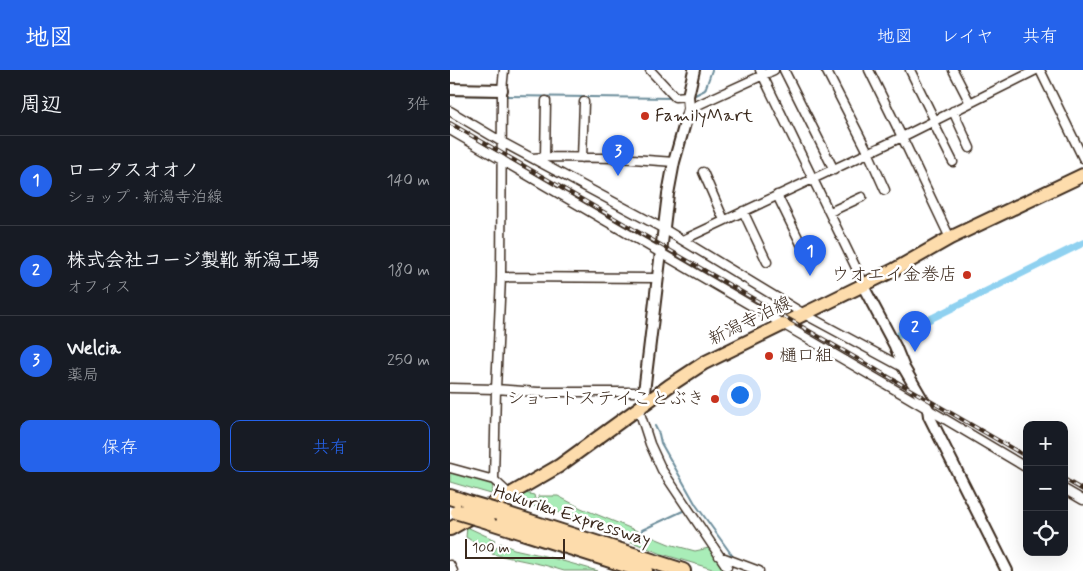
<!DOCTYPE html>
<html lang="ja">
<meta charset="utf-8">
<style>
:root{--surface:#171b24;--page:#20242c;--text:#f1f3f6;--muted:#9ea1a6;--line:#363941;--accent:#2563eb}
body{margin:0;font-family:Mynerve,"Klee One",sans-serif;background:var(--page);color:var(--text)}
.controls{position:absolute;right:15px;bottom:15px;display:grid;overflow:hidden;border-radius:10px;box-shadow:0 5px 20px #0002}
.controls button{width:45px;height:45px;display:grid;place-items:center;padding:0;border:0;border-bottom:1px solid var(--line);background:var(--surface);color:var(--text);font:25px sans-serif}
.scale{position:absolute;left:15px;bottom:12px;width:100px;box-sizing:border-box;padding-left:5px;border:2px solid #3b2a1e;border-top:0;font-size:14px;line-height:18px;white-space:nowrap;color:#3b2a1e;-webkit-text-stroke:4px #fff;paint-order:stroke}
.you{position:absolute;left:289px;top:324px;width:18px;height:18px;margin:-12px;border:4px solid #fff;border-radius:50%;background:#1a73e8;box-shadow:0 0 0 8px #1a73e833}
.badge{display:grid;place-items:center;width:32px;height:32px;border-radius:50%;background:var(--accent);color:#fff;font-size:16px;font-weight:700}
.pin{position:absolute;translate:-50% -41px;filter:drop-shadow(0 1px 2px #0008)}
.pin::after{content:'';position:absolute;top:26px;width:18px;height:15px;background:inherit;clip-path:polygon(0 0,100% 0,50% 100%)}
.list{margin:0;padding:0;list-style:none}
h2{display:flex;justify-content:space-between;align-items:center;height:65px;margin:0;padding:0 20px;font-size:21px}
h2 small{font-size:16px;font-weight:400;color:var(--muted)}
.list li{display:grid;grid-template-columns:32px 1fr auto;gap:15px;align-items:center;box-sizing:border-box;height:90px;padding:0 20px;border-top:1px solid var(--line)}
.list b{display:block;font-size:19px;white-space:nowrap}
.list p{margin:0;font-size:16px;white-space:nowrap;color:var(--muted)}
.list em{font-size:16px;font-style:normal;color:var(--muted)}
.actions{display:flex;gap:10px;padding:15px 20px}
.actions a{flex:1;padding:11px 0;border:1px solid var(--accent);border-radius:10px;text-align:center;font-size:18px;color:var(--accent)}
.actions .main{background:var(--accent);color:#fff}
.icon{flex:none;width:28px;height:28px;fill:none;stroke:currentColor;stroke-width:2;stroke-linecap:round;stroke-linejoin:round}
.map{position:relative;flex:none;width:633px;height:501px;overflow:hidden}
header{display:flex;align-items:center;gap:30px;box-sizing:border-box;height:70px;padding:0 25px;background:var(--accent);color:#fff}
header strong{font-size:24px}
nav{display:flex;gap:28px;margin-inline-start:auto;font-size:18px}
main{display:flex}
aside{flex:1;background:var(--surface)}
.map>svg:first-child{display:block}
.green{fill:#a9edb8;stroke:#728c6b}
.lines{fill:none;stroke-linecap:round;stroke-linejoin:round}
.stream{stroke:#6d8e9c;stroke-width:2}
.canal{stroke:#8fd1f0;stroke-width:7}
.minor-casing{stroke:#3b2a1e;stroke-width:11}
.tertiary-casing{stroke:#3b2a1e;stroke-width:14}
.primary-casing{stroke:#3b2a1e;stroke-width:16}
.motorway-casing{stroke:#3b2a1e;stroke-width:18}
.minor{stroke:#fff;stroke-width:8}
.tertiary{stroke:#fff;stroke-width:10}
.primary{stroke:#fddcac;stroke-width:12}
.motorway{stroke:#fddcac;stroke-width:14}
.rail-casing{stroke:#3b2a1e;stroke-width:4}
.rail{stroke:#fff;stroke-width:2;stroke-dasharray:5.5;stroke-linecap:butt}
.motorway-bridge-casing{stroke:#3b2a1e;stroke-width:18;stroke-linecap:butt}
.motorway-bridge{stroke:#fddcac;stroke-width:14}
.poi-dot{fill:#c8321e;stroke:#fff;stroke-width:2}
.labels{text-anchor:middle;dominant-baseline:central;stroke-width:5;stroke-linejoin:round;paint-order:stroke}
.poi-label{font-size:18px;fill:#3b2a1e;stroke:#fff;text-anchor:start}
.street-label{font-size:18px;fill:#3b2a1e;stroke:#fff}
</style>
<header>
<strong>地図</strong>
<nav><a>地図</a><a>レイヤ</a><a>共有</a></nav>
</header>
<main>
<aside>
<h2>周辺<small>3件</small></h2>
<ul class="list">
<li><span class="badge">1</span><div><b>ロータスオオノ</b><p>ショップ · 新潟寺泊線</p></div><em>140 m</em></li>
<li><span class="badge">2</span><div><b>株式会社コージ製靴 新潟工場</b><p>オフィス</p></div><em>180 m</em></li>
<li><span class="badge">3</span><div><b>Welcia</b><p>薬局</p></div><em>250 m</em></li>
</ul>
<div class="actions"><a class="main">保存</a><a>共有</a></div>
</aside>
<div class="map">
<svg width="633" height="501" viewBox="0 0 633 501">
<rect width="100%" height="100%" fill="#fff"/>
<filter id="ink" filterUnits="userSpaceOnUse"><feTurbulence type="fractalNoise" baseFrequency=".02" numOctaves="2"/><feDisplacementMap in="SourceGraphic" scale="10" xChannelSelector="R" yChannelSelector="G"/><feConvolveMatrix kernelMatrix="1 2 1 2 8 2 1 2 1" color-interpolation-filters="sRGB"/></filter>
<g filter="url(#ink)">
<path class="green" d="M 0,402 L 39,412 C 44,416 43,418 41,424 L 0,412 Z
M 75,423 L 84,425 L 87,437 L 64,431 Z
M 88,426 L 108,426 L 131,438 L 219,474 L 245,481 L 259,478 L 275,501 L 269,501 L 212,484 L 102,440 L 91,438 Z
M 17,457 L 45,470 L 37,481 L 16,467 Z
M 50,473 L 64,479 L 95,486 L 148,501 L 114,501 L 94,495 L 42,484 Z"/>
<g class="lines">
<path class="stream" d="M 0,25 L 51,26
M 56,26 L 223,28
M 241,27 L 255,20 L 262,0
M 205,356 L 209,364 L 211,373 L 246,435 L 284,488
M 190,465 L 192,460 L 235,440"/>
<path class="canal" d="M 450,264 L 633,173"/>
<g class="minor-casing">
<path id="minor" d="M 54,0 L 52,20 L 51,207 L 46,319 L 44,410 L 59,424
M 200,0 L 225,27 L 238,26
M 310,0 L 410,206 L 413,216
M 334,0 L 384,100
M 376,0 L 418,82 L 435,120
M 419,0 L 452,67 L 500,168
M 460,0 L 485,51
M 503,0 L 520,33
M 590,0 L 633,88
M 239,39 L 324,0
M 0,41 L 52,72 L 214,159 L 354,244 L 454,298
M 503,41 L 520,78
M 483,52 L 503,92
M 0,60 L 456,326 L 577,398
M 95,87 L 96,31
M 82,88 L 95,87 L 169,88 L 224,92
M 132,88 L 134,32
M 253,102 L 274,150
M 327,125 L 352,176
M 293,141 L 317,192
M 380,142 L 412,127
M 233,170 L 452,67 L 586,0
M 51,207 L 207,208
M 0,318 L 46,319 L 88,322 L 194,322
M 193,336 L 190,343 L 200,374 L 212,400 L 277,497
M 0,398 L 44,410
M 614,419 L 633,430
M 269,486 L 309,501
M 0,495 L 3,501"/>
</g>
<g class="tertiary-casing">
<path id="tertiary" d="M 0,19 L 52,20
M 413,216 L 445,276 L 454,298 L 478,339 L 479,346 L 557,501
M 195,334 L 194,322 L 218,124 L 224,92 L 239,39 L 238,26 L 244,0"/>
</g>
<g class="primary-casing">
<path id="primary" d="M 0,459 L 109,396 L 219,316 L 254,293 L 444,200 L 500,168 L 633,105"/>
</g>
<g class="motorway-casing">
<path id="motorway" d="M 0,427 L 18,433
M 49,442 L 233,501
M 38,451 L 195,501"/>
</g>
<use href="#minor" class="minor"/>
<use href="#tertiary" class="tertiary"/>
<use href="#primary" class="primary"/>
<use href="#motorway" class="motorway"/>
<g class="rail-casing">
<path id="rail" d="M 0,53 L 577,387
M 614,409 L 633,420"/>
</g>
<use href="#rail" class="rail"/>
<g class="motorway-bridge-casing">
<path id="motorway-bridge" d="M 18,433 L 49,442
M 8,442 L 38,451"/>
</g>
<use href="#motorway-bridge" class="motorway-bridge"/>
</g>
</g>
<g class="poi-dot">
<circle cx="195" cy="46" r="5"/>
<circle cx="517" cy="205" r="5"/>
<circle cx="319" cy="286" r="5"/>
<circle cx="265" cy="329" r="5"/>
</g>
<g class="labels">
<g class="poi-label">
<text x="205" y="46">FamilyMart</text>
<text x="507" y="205" text-anchor="end">ウオエイ金巻店</text>
<text x="329" y="286">樋口組</text>
<text x="255" y="329" text-anchor="end">ショートステイことぶき</text>
</g>
<g class="street-label">
<text transform="translate(300 251) rotate(-26)">新潟寺泊線</text>
<text transform="translate(122 446) rotate(18)">Hokuriku Expressway</text>
</g>
</g>
</svg>
<div class="controls">
<button>+</button>
<button>−</button>
<button><svg class="icon" aria-label="locate" viewBox="0 0 24 24"><circle cx="12" cy="12" r="6"/><path d="M12 2v4M12 18v4M2 12h4M18 12h4"/></svg></button>
</div>
<div class="scale">100 m</div>
<div class="you"></div>
<div class="pin badge" style="left:360px;top:206px">1</div>
<div class="pin badge" style="left:465px;top:282px">2</div>
<div class="pin badge" style="left:168px;top:106px">3</div>
</div>
</main>
